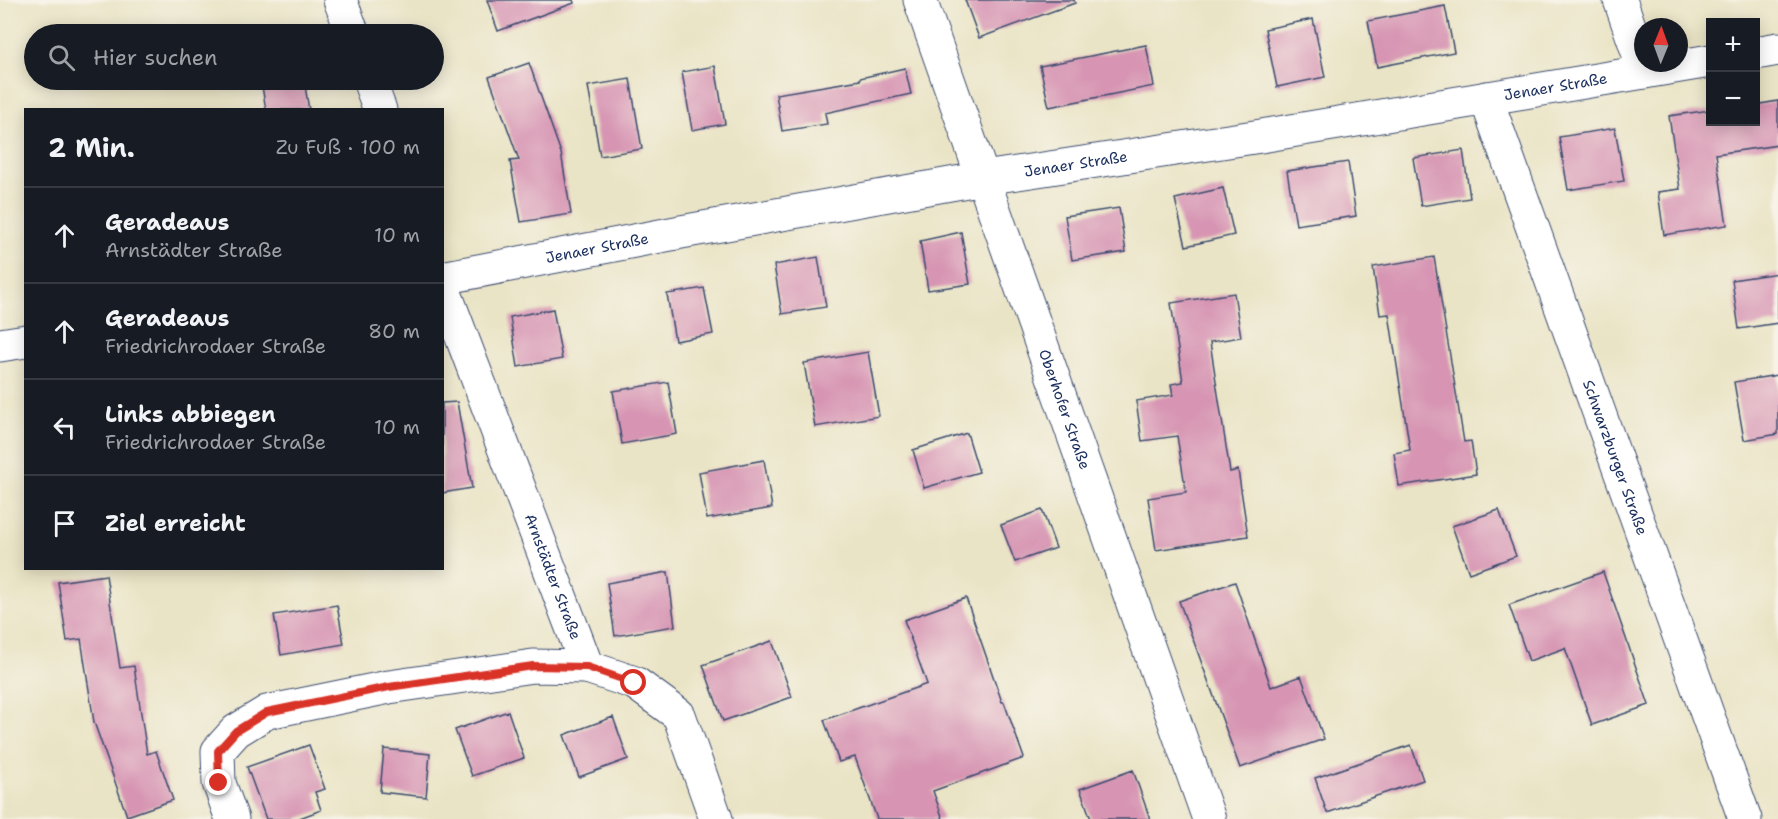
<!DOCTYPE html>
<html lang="de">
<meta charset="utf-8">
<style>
:root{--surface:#171b24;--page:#20242c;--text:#f1f3f6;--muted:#9ea1a6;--line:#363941}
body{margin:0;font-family:"Shantell Sans",sans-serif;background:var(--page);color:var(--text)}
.controls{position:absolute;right:18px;top:18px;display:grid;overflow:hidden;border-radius:0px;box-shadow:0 3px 15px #0003}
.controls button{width:54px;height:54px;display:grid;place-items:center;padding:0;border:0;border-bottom:2px solid var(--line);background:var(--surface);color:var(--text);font:30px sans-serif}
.compass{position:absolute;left:1634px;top:18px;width:54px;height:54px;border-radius:50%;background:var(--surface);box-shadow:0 3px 15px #0003;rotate:1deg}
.stop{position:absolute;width:18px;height:18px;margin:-14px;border:4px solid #d93025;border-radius:50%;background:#fff}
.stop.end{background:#d93025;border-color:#fff;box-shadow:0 2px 6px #0008}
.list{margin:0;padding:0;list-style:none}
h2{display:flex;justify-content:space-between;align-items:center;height:78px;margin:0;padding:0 24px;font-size:26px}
h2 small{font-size:20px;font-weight:400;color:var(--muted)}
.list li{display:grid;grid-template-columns:39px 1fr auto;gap:18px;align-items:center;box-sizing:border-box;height:96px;padding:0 24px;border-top:2px solid var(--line)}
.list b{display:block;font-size:22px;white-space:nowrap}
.list p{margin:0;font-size:20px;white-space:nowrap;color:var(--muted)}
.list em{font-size:20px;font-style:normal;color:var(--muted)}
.icon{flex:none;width:33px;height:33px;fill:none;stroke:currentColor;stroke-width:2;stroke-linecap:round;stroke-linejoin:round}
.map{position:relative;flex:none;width:1778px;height:819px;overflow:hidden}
.search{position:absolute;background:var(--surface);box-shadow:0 3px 15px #0003;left:24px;top:24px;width:420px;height:66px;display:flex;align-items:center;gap:15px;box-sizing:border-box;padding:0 21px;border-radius:33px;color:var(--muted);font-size:22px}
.panel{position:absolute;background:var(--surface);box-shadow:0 3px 15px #0003;left:24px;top:108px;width:420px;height:462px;border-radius:0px}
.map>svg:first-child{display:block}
.building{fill:#d795b3}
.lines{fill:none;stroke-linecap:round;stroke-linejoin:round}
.minor-casing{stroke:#3a4a6e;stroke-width:35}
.minor{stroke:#fff;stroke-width:33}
.route{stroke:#d93025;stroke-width:8}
.labels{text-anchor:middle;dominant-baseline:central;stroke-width:6;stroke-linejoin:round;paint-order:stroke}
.street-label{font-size:15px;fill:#1b2f5e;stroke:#f7f3e8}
</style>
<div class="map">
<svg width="1778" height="819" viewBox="0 0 1778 819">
<rect width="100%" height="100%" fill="#f7f3e8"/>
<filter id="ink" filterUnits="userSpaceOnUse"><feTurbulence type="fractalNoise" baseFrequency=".0167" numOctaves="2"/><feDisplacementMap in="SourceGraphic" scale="12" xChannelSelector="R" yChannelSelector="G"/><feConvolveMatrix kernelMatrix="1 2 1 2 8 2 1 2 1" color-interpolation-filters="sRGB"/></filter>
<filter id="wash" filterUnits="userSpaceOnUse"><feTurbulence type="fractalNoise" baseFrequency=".008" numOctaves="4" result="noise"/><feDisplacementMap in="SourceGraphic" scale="24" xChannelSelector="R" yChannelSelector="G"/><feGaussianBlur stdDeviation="1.35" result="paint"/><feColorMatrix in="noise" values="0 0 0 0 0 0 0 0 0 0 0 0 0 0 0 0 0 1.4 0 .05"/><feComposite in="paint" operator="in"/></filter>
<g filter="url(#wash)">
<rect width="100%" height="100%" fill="#eae4c6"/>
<g id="blocks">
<path class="building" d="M 487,0 L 573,0 L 574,3 L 498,31 Z
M 965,0 L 1074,0 L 1075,3 L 979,38 Z
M 1445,6 L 1454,52 L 1377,67 L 1368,21 Z
M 1313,19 L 1325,77 L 1277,87 L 1265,29 Z
M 1146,45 L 1154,86 L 1049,107 L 1040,66 Z
M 529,63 L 561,153 L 571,214 L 521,222 L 510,161 L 519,160 L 489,77 Z
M 715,66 L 725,124 L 692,130 L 682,72 Z
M 905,68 L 911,94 L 825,113 L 827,124 L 782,131 L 776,94 L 860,80 L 860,78 Z
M 630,79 L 642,149 L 600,156 L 588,86 Z
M 261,80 L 304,80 L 309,110 L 266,110 Z
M 1778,101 L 1778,145 L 1716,154 L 1727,225 L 1664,235 L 1658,192 L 1680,189 L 1669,116 L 1710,110 L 1710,122 L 1755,122 L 1755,105 Z
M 1615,128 L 1624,181 L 1568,190 L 1559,137 Z
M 1463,150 L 1470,198 L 1421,206 L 1413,158 Z
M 1348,162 L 1356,216 L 1296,225 L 1287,171 Z
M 1223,188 L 1234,235 L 1186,246 L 1175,199 Z
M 1119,208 L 1126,252 L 1072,260 L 1065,216 Z
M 961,232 L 970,284 L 928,290 L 920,241 Z
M 818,257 L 826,307 L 782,314 L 774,265 Z
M 1434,257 L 1464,442 L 1471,441 L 1476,474 L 1399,486 L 1394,453 L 1410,450 L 1389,314 L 1380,315 L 1373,267 Z
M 1778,273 L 1778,323 L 1739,329 L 1732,280 Z
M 704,288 L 713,334 L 675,341 L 667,294 Z
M 1234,293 L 1241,337 L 1210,342 L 1230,472 L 1238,470 L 1248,536 L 1156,550 L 1148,498 L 1186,492 L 1177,436 L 1142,441 L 1136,401 L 1173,395 L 1171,384 L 1183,382 L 1171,303 Z
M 553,309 L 562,359 L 518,367 L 510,317 Z
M 868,352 L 879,416 L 815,427 L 804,363 Z
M 1778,375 L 1778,434 L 1744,440 L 1734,382 Z
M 668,382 L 677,434 L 622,444 L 613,391 Z
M 457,402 L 472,488 L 442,493 L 442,403 Z
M 967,433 L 979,472 L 924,488 L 913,450 Z
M 764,460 L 772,508 L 707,519 L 699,472 Z
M 1042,510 L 1056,548 L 1015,562 L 1001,525 Z
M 1499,510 L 1516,556 L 1469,573 L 1452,526 Z
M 668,572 L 675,626 L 615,636 L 607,583 Z
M 1603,572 L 1649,705 L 1592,725 L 1565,648 L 1529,661 L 1509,605 Z
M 106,575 L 120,668 L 134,666 L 147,754 L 156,751 L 173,800 L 127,816 L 94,722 L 81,639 L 67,641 L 58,582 Z
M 1235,582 L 1271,687 L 1301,676 L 1324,739 L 1240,768 L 1179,601 Z
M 966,598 L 1002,702 L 1004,702 L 1024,758 L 933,791 L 943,819 L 877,819 L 855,757 L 839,762 L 824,720 L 927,684 L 904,620 Z
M 337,605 L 344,644 L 281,655 L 274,615 Z
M 772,641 L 792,697 L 723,721 L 703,665 Z
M 508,711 L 524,758 L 472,776 L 455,730 Z
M 613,717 L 628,759 L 579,777 L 564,735 Z
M 309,745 L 325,789 L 315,792 L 321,810 L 297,819 L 266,819 L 247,767 Z
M 1411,745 L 1423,780 L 1327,813 L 1315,778 Z
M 384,749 L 430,754 L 426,797 L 380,792 Z
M 1133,770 L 1150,819 L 1091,819 L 1080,789 Z"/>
</g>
</g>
<g filter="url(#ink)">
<use href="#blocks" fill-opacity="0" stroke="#3a4a6e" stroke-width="1.5"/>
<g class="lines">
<g class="minor-casing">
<g id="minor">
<path d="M 340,0 L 353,34"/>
<path id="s1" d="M 920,0 L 1209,819"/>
<path d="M 1620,0 L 1645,72"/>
<path d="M 1756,53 L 1778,49"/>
<path d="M 369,80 L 380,110"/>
<path id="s2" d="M 1486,98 L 1745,819"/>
<path id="s3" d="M 442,278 L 681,232 L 984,178 L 1261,136 L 1710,61"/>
<path id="s4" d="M 442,285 L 587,667 L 635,683 L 679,715 L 716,819"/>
<path d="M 0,345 L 26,341"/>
<path d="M 232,819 L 219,783 L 218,751 L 236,731 L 267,712 L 389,687 L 533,666 L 587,667"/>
</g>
</g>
<use href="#minor" class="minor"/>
</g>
</g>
<g class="lines" filter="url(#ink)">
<path class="route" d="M 219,783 L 218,751 L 236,731 L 267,712 L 389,687 L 533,666 L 587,667 L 634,683"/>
</g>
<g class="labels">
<g class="street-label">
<text stroke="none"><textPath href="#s3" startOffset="1130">Jenaer Straße</textPath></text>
<text stroke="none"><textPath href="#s3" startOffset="644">Jenaer Straße</textPath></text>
<text stroke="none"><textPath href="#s3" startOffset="158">Jenaer Straße</textPath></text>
<text stroke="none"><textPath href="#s1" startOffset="434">Oberhofer Straße</textPath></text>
<text stroke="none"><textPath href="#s2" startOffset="382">Schwarzburger Straße</textPath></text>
<text stroke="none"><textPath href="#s4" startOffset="312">Arnstädter Straße</textPath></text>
</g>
</g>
</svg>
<div class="controls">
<button>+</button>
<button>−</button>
</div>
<svg class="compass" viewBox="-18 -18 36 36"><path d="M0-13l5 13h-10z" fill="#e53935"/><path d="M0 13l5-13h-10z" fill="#9ea1a6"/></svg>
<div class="stop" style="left:634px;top:683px"></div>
<div class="stop end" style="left:219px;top:783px"></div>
<div class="search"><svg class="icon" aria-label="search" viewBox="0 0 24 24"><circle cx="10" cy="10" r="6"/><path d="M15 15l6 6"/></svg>Hier suchen</div>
<section class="panel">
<h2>2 Min.<small>Zu Fuß · 100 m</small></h2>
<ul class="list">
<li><svg class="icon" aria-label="ahead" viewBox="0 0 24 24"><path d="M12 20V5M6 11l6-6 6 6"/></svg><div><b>Geradeaus</b><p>Arnstädter Straße</p></div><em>10 m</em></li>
<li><svg class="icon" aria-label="ahead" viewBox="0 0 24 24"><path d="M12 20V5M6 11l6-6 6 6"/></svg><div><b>Geradeaus</b><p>Friedrichrodaer Straße</p></div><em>80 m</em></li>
<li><svg class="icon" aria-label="left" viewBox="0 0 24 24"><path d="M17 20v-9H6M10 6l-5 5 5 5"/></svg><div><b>Links abbiegen</b><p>Friedrichrodaer Straße</p></div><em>10 m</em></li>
<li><svg class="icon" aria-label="arrive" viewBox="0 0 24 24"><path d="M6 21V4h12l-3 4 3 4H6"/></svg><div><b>Ziel erreicht</b></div></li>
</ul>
</section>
</div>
